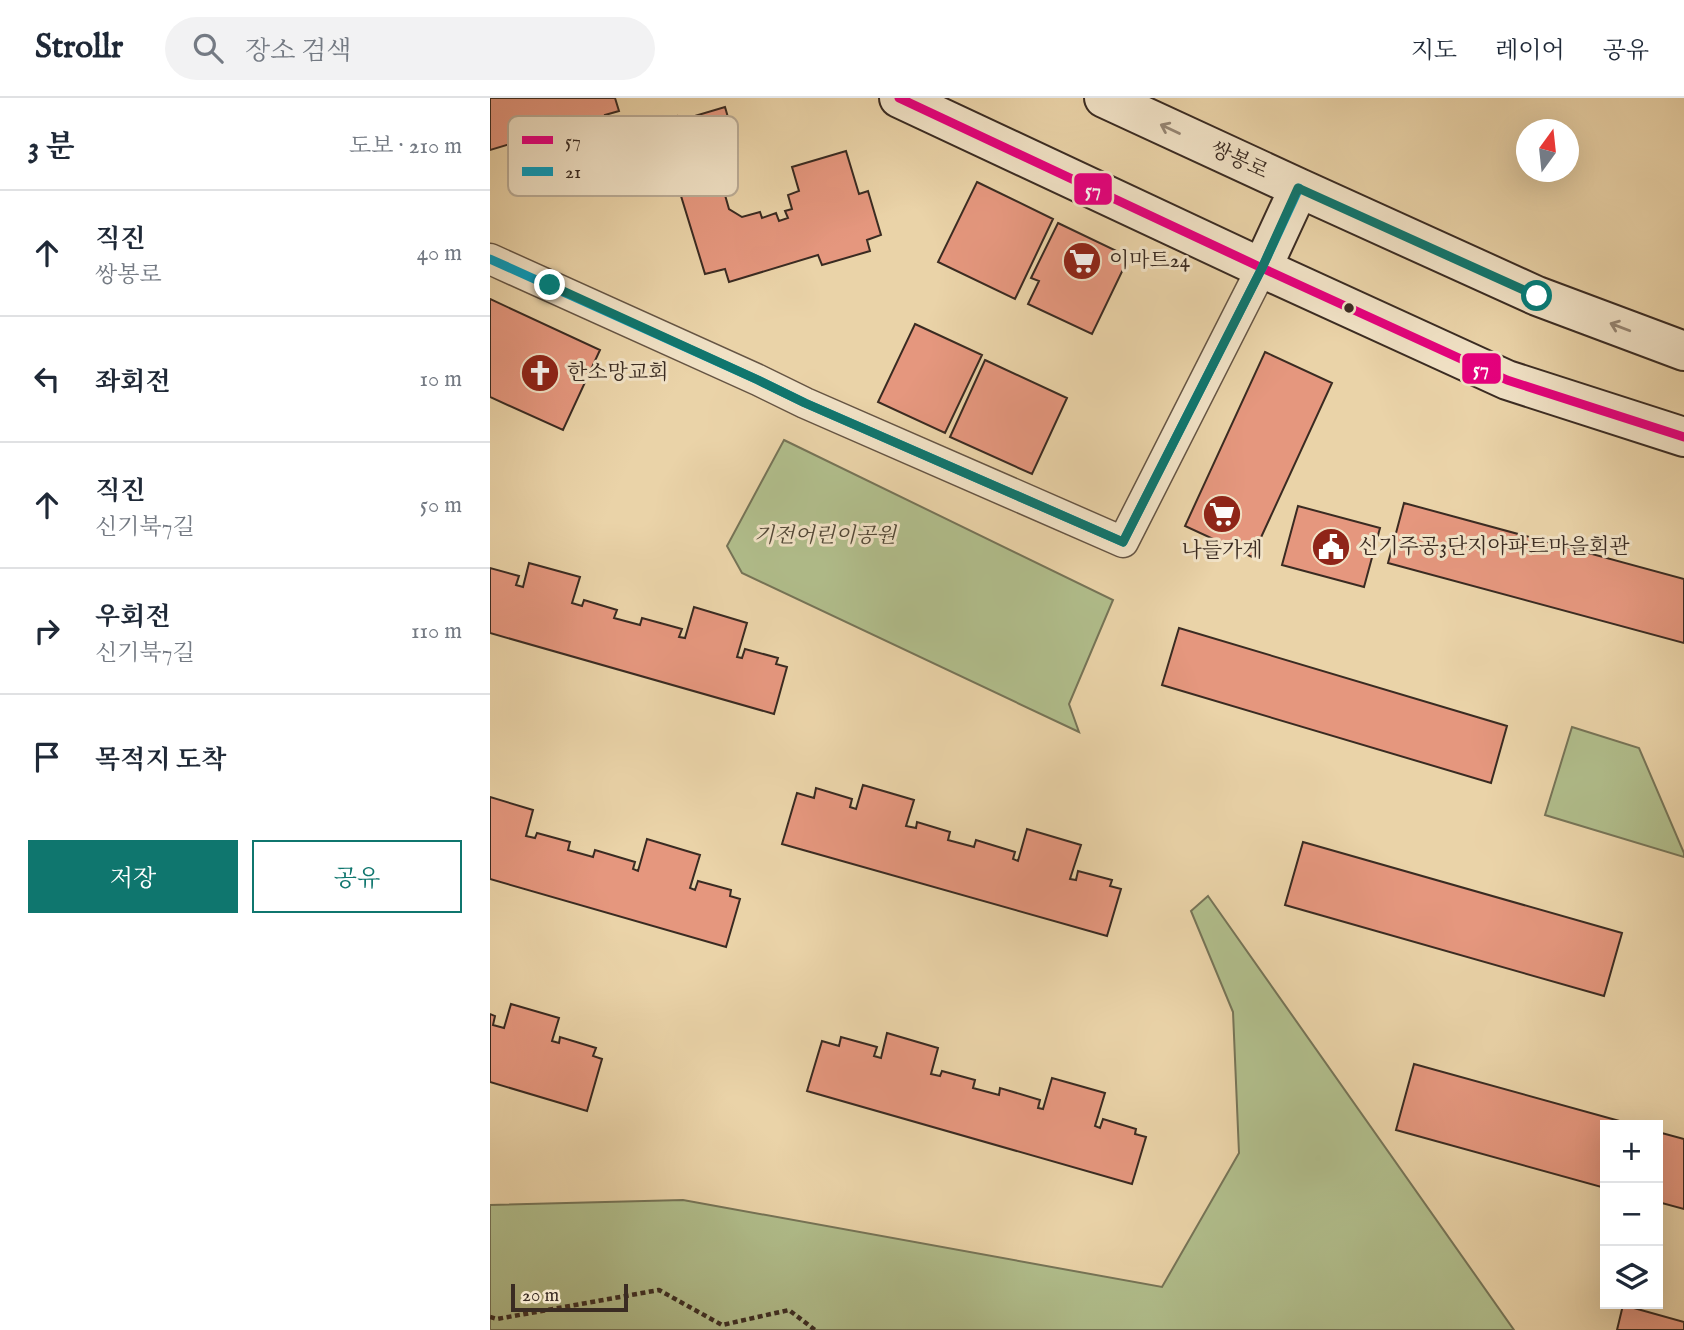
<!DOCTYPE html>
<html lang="ko">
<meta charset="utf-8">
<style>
:root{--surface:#fff;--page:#f2f2f3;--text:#1f2937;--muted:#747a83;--line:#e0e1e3;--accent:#0f766e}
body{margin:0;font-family:"IM FELL English","Noto Serif KR",serif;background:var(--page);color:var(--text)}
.controls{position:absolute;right:21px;bottom:21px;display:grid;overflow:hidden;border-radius:0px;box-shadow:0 7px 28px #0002}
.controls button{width:63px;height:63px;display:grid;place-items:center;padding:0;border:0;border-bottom:2px solid var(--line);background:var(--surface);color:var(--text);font:35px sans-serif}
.compass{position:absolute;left:1026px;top:21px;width:63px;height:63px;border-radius:50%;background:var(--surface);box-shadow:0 7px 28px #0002;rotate:15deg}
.scale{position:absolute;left:21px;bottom:18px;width:117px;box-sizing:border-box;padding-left:7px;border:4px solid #3a2b22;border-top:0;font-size:19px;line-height:24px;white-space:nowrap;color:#3a2b22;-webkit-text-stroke:5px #f1e2c6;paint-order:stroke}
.stop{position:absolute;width:21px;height:21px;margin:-16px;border:5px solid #0f766e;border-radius:50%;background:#fff}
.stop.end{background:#0f766e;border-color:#fff;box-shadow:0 2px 7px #0008}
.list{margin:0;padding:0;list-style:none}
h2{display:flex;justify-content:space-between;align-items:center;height:91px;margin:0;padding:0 28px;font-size:30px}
h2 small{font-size:23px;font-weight:400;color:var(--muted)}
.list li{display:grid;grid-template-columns:46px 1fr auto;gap:21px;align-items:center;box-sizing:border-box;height:126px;padding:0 28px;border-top:2px solid var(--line)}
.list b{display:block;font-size:26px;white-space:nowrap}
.list p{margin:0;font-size:23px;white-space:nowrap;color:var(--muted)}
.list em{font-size:23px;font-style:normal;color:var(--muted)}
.actions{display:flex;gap:14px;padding:21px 28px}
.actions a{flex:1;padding:16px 0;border:2px solid var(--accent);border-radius:0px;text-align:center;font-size:24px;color:var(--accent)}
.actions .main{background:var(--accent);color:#fff}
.icon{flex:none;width:38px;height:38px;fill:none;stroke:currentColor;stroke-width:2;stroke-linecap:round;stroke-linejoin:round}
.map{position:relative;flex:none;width:1194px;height:1232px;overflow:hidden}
header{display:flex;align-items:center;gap:42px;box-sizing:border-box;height:98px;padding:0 35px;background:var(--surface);border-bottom:2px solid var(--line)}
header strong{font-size:33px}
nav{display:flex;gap:38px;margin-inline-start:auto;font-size:24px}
.search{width:490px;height:63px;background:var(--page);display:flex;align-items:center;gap:18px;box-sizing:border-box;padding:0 24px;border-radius:38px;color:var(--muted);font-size:26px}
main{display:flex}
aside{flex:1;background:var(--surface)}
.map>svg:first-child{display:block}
.green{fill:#b1be8c;stroke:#767457;stroke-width:2}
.building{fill:#e5977e;stroke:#3a2b22;stroke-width:2}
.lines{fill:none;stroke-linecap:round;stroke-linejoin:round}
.street-casing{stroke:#654;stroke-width:33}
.secondary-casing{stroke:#3a2b22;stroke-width:42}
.path{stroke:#3a2b22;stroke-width:4.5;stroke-dasharray:5 3.5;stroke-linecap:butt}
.street{stroke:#f1e2c6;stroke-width:30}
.secondary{stroke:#f1e2c6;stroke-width:38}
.bus-1-casing{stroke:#f1e2c6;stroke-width:14}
.bus-2-casing{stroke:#f1e2c6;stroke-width:14}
.bus-1{stroke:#e5007d;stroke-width:9}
.bus-2{stroke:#069cbd;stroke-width:9}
.oneway{stroke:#968674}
.route{stroke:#0f766e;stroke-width:9}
.bus-dot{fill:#3a2b22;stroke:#f1e2c6;stroke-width:2.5}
.labels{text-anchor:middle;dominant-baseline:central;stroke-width:6;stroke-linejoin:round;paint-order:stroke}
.street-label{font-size:21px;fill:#3a2b22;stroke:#f1e2c6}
.poi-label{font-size:21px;fill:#3a2b22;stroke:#f1e2c6;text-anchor:start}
.park-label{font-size:21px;font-style:italic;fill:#524837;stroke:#f1e2c6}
.key{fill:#f1e2c6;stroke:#baab95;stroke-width:2}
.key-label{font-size:19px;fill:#3a2b22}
.line-badge{stroke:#f1e2c6;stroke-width:2.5}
.badge-label{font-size:19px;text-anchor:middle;font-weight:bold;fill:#fff}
</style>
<header>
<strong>Strollr</strong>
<div class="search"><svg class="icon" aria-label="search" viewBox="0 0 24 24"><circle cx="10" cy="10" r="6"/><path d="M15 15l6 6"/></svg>장소 검색</div>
<nav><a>지도</a><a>레이어</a><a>공유</a></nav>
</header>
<main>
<aside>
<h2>3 분<small>도보 · 210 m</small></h2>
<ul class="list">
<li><svg class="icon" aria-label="ahead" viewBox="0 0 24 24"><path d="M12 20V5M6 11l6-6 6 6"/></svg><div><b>직진</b><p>쌍봉로</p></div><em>40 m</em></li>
<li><svg class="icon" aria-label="left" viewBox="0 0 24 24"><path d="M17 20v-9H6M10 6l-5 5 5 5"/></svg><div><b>좌회전</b></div><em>10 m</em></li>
<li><svg class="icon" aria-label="ahead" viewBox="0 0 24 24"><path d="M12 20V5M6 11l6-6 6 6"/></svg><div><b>직진</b><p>신기북7길</p></div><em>50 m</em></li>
<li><svg class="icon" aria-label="right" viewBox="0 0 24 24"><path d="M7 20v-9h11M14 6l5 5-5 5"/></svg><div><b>우회전</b><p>신기북7길</p></div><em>110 m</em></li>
<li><svg class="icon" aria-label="arrive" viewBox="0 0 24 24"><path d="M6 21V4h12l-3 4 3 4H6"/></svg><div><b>목적지 도착</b></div></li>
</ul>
<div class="actions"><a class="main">저장</a><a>공유</a></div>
</aside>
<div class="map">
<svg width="1194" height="1232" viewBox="0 0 1194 1232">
<rect width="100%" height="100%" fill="#ead3a8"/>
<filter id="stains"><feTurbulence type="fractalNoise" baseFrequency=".00286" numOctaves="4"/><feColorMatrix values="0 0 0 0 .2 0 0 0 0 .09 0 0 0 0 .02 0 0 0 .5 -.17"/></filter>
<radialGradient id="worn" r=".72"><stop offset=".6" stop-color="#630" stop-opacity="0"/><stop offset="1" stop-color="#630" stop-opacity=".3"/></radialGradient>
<path class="green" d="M 294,342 L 623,502 L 579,606 L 589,634 L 252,475 L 237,448 Z
M 1082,629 L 1149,650 L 1194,755 L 1194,759 L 1055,717 Z
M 718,798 L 1024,1232 L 0,1232 L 0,1107 L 193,1102 L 672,1189 L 749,1055 L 743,914 L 701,813 Z"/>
<path class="building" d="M 0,0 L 125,0 L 129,13 L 115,17 L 118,28 L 69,42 L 66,32 L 0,52 Z
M 235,9 L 246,47 L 223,53 L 225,61 L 216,66 L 218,74 L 221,73 L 223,80 L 225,79 L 229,91 L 233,90 L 239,111 L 252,119 L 270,114 L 272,120 L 286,115 L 289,123 L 298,120 L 295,113 L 302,111 L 298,97 L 309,93 L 302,69 L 356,53 L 369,96 L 378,93 L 391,137 L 377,142 L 380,153 L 332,167 L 328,157 L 239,184 L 235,171 L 215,176 L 183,72 L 167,77 L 164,68 L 162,68 L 152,35 L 162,32 L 160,26 L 187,18 L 188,23 Z
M 487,84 L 563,121 L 525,201 L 448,164 Z
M 568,125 L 639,159 L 602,236 L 538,206 L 549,183 L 541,180 Z
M 0,201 L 110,252 L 73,332 L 0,299 Z
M 425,226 L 492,257 L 455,335 L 388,304 Z
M 775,254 L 842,285 L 762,459 L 695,428 Z
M 495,262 L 577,300 L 542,376 L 460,339 Z
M 914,405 L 1194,481 L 1194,545 L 898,465 Z
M 808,408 L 890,430 L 874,489 L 792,467 Z
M 39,465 L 90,479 L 82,505 L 92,508 L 94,502 L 127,512 L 124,520 L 150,527 L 152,520 L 192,531 L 189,539 L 195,540 L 204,509 L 257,525 L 247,559 L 252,560 L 255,551 L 288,560 L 286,566 L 297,569 L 284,616 L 0,535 L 0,470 L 29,478 L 26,487 L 33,489 Z
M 689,530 L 1017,628 L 1001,685 L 672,587 Z
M 373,687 L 424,702 L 416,728 L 426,730 L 427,724 L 460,734 L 458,742 L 484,749 L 486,742 L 525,754 L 523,761 L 528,763 L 537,731 L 591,747 L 580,781 L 586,782 L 588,773 L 622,782 L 620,788 L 631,791 L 617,838 L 292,746 L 307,695 L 324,700 L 326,690 L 362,701 L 360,709 L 366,711 Z
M 0,699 L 43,712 L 36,738 L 45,740 L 47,735 L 80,744 L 78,752 L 103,759 L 105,752 L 145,764 L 143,771 L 148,773 L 157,741 L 210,757 L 200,790 L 205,792 L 208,783 L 241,792 L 240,798 L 250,801 L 236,849 L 0,781 Z
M 813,744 L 1132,835 L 1114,898 L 795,807 Z
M 21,906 L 69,920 L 62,943 L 69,945 L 70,939 L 106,950 L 103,958 L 112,961 L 97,1013 L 0,984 L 0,916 L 5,918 L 3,927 L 14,930 Z
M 397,935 L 448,950 L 441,976 L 450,978 L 452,973 L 485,982 L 483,990 L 509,997 L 510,990 L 550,1002 L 548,1010 L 553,1011 L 562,980 L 615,995 L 605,1028 L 610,1030 L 613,1021 L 646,1031 L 645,1036 L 656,1039 L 642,1086 L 317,993 L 332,943 L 349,948 L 351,939 L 387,949 L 384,958 L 391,960 Z
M 924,966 L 1144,1027 L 1115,1027 L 1115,1090 L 906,1032 Z
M 1168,1034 L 1194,1041 L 1194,1111 L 1168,1104 Z
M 1133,1207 L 1194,1224 L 1194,1232 L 1127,1232 Z"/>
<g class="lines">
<g class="street-casing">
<path id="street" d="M 0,161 L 268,282 L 315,305 L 633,444 L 772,170"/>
</g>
<g class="secondary-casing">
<path id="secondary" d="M 409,0 L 772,170 L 1017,282 L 1194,339
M 614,0 L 809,90 L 1047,198 L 1194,253
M 772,170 L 809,90"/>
</g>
<path class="path" d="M 0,1219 L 7,1221 L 169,1192 L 232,1227 L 299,1212 L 325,1232"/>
<use href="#street" class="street"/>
<use href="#secondary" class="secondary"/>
<g class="bus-1-casing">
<path id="bus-1" d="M 409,0 L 772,170 L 1017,282 L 1194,339"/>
</g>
<g class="bus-2-casing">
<path id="bus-2" d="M 0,161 L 268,282 L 315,305 L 633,444 L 772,170 L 809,90"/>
</g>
<use href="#bus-1" class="bus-1"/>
<use href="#bus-2" class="bus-2"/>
</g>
<defs><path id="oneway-shaft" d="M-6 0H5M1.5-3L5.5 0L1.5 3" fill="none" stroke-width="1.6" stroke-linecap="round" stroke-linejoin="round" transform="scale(1.75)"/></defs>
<g class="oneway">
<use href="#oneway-shaft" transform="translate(680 31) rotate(-155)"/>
<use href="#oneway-shaft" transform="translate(1130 229) rotate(-159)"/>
</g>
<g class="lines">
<path class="route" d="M 60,187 L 268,282 L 315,305 L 633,444 L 772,170 L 808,90 L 1047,198"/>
</g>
<defs>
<g id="supermarket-disc" transform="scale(2.0125)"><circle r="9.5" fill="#8f2418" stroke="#f1e2c6"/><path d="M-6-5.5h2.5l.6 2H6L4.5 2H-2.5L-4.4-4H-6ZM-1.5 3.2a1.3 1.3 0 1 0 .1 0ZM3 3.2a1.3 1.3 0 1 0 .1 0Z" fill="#fff"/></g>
<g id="church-disc" transform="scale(2.0125)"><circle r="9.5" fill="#8f2418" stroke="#f1e2c6"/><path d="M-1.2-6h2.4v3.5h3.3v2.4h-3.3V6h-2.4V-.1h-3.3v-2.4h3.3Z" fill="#fff"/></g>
<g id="civic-disc" transform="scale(2.0125)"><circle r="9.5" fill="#8f2418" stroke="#f1e2c6"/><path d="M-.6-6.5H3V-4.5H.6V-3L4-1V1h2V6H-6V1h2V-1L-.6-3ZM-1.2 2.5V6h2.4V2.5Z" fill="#fff"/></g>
</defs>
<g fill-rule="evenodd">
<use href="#supermarket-disc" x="592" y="163"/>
<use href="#church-disc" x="50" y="275"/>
<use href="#supermarket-disc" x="732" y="416"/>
<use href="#civic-disc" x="841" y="449"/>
</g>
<circle class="bus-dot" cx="859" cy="210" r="6"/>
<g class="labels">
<g class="street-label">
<text transform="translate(749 63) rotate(25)">쌍봉로</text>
</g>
<g class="poi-label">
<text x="619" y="163">이마트24</text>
<text x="77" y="275">한소망교회</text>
<text x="868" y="449">신기주공3단지아파트마을회관</text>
<text x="732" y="453" text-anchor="middle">나들가게</text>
</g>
<g class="park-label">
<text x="335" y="438">기전어린이공원</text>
</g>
</g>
<rect x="18" y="18" width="230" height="80" rx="10" class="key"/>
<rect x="32" y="38" width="31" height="8" fill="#e5007d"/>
<rect x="32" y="69" width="31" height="9" fill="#069cbd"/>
<g class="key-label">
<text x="75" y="49">57</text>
<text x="75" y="80">21</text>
</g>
<g class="line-badge">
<rect x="583" y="74" width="40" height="34" rx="7" fill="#e5007d"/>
<rect x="971" y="254" width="41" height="33" rx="7" fill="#e5007d"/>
</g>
<g class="badge-label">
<text x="603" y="98">57</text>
<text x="991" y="277">57</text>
</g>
<rect width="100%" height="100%" filter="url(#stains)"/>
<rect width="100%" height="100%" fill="url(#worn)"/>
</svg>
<div class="controls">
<button>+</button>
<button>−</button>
<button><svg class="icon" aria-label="layers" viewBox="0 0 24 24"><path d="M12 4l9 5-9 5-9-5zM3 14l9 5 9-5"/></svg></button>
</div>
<svg class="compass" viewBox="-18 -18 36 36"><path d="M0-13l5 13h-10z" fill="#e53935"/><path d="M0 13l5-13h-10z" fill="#747a83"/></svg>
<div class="scale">20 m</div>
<div class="stop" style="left:1047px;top:198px"></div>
<div class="stop end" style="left:60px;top:187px"></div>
</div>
</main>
